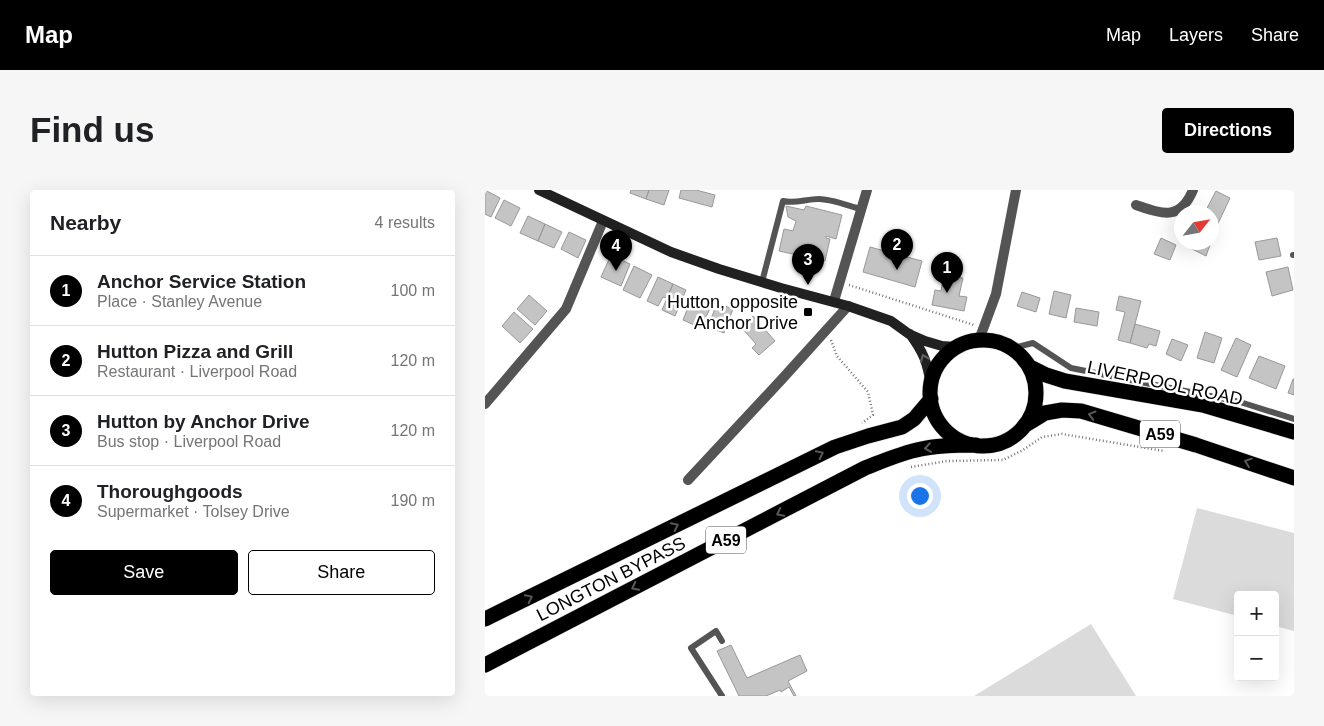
<!DOCTYPE html>
<meta charset="utf-8">
<style>
:root{--surface:#fff;--page:#f6f6f6;--text:#202124;--muted:#757577;--line:#e0e0e0;--accent:#000}
body{margin:0;font-family:Arial,sans-serif;background:var(--page);color:var(--text)}
.controls{position:absolute;right:15px;bottom:15px;display:grid;overflow:hidden;border-radius:5px;box-shadow:0 5px 20px #0002}
.controls button{width:45px;height:45px;display:grid;place-items:center;padding:0;border:0;border-bottom:1px solid var(--line);background:var(--surface);color:var(--text);font:25px sans-serif}
.compass{position:absolute;left:689px;top:15px;width:45px;height:45px;border-radius:50%;background:var(--surface);box-shadow:0 5px 20px #0002;rotate:59deg}
.you{position:absolute;left:434px;top:305px;width:18px;height:18px;margin:-12px;border:4px solid #fff;border-radius:50%;background:#1a73e8;box-shadow:0 0 0 8px #1a73e833}
.badge{display:grid;place-items:center;width:32px;height:32px;border-radius:50%;background:var(--accent);color:#fff;font-size:16px;font-weight:700}
.pin{position:absolute;translate:-50% -41px;filter:drop-shadow(0 1px 2px #0008)}
.pin::after{content:'';position:absolute;top:26px;width:18px;height:15px;background:inherit;clip-path:polygon(0 0,100% 0,50% 100%)}
.list{margin:0;padding:0;list-style:none}
h2{display:flex;justify-content:space-between;align-items:center;height:65px;margin:0;padding:0 20px;font-size:21px}
h2 small{font-size:16px;font-weight:400;color:var(--muted)}
.list li{display:grid;grid-template-columns:32px 1fr auto;gap:15px;align-items:center;box-sizing:border-box;height:70px;padding:0 20px;border-top:1px solid var(--line)}
.list b{display:block;font-size:19px;white-space:nowrap}
.list p{margin:0;font-size:16px;white-space:nowrap;color:var(--muted)}
.list em{font-size:16px;font-style:normal;color:var(--muted)}
.actions{display:flex;gap:10px;padding:15px 20px}
.actions a{flex:1;padding:11px 0;border:1px solid var(--accent);border-radius:5px;text-align:center;font-size:18px;color:var(--accent)}
.actions .main{background:var(--accent);color:#fff}
.map{position:relative;flex:none;width:809px;height:506px;overflow:hidden;border-radius:5px}
header{display:flex;align-items:center;gap:30px;box-sizing:border-box;height:70px;padding:0 25px;background:var(--accent);color:#fff}
header strong{font-size:24px}
nav{display:flex;gap:28px;margin-inline-start:auto;font-size:18px}
.intro{display:flex;align-items:center;justify-content:space-between;box-sizing:border-box;height:120px;padding:0 30px}
h1{margin:0;font-size:35px}
.button{padding:12px 22px;border-radius:5px;background:var(--accent);color:#fff;font-size:18px;font-weight:700}
main{display:flex;gap:30px;padding:0 30px}
aside{flex:1;background:var(--surface);border-radius:5px;box-shadow:0 5px 20px #0002}
.map>svg:first-child{display:block}
.green{fill:#dbdbdb}
.building{fill:#c4c4c4;stroke:#989898}
.lines{fill:none;stroke-linecap:round;stroke-linejoin:round}
.highway-casing{stroke:#dbdbdb;stroke-width:16}
.path{stroke:#767676;stroke-width:2.5;stroke-dasharray:1 2.5;stroke-linecap:butt}
.lane{stroke:#545454;stroke-width:6}
.street{stroke:#545454;stroke-width:10}
.secondary{stroke:#212121;stroke-width:10}
.highway{stroke:#000;stroke-width:15}
.oneway{stroke:#646464}
.oneway2{stroke:#595959}
.poi-dot{fill:#000;stroke:#fff;stroke-width:2}
.labels{text-anchor:middle;dominant-baseline:central;stroke-width:5;stroke-linejoin:round;paint-order:stroke}
.shield{fill:#fff;stroke:#4c4c4c;stroke-width:1}
.shield-label{font-size:16px;font-weight:bold;fill:#000}
.poi-label{font-size:18px;fill:#000;stroke:#fff;text-anchor:end}
.street-label{font-size:18px;fill:#000;stroke:#fff}
</style>
<header>
<strong>Map</strong>
<nav><a>Map</a><a>Layers</a><a>Share</a></nav>
</header>
<div class="intro"><h1>Find us</h1><a class="button">Directions</a></div>
<main>
<aside>
<h2>Nearby<small>4 results</small></h2>
<ul class="list">
<li><span class="badge">1</span><div><b>Anchor Service Station</b><p>Place · Stanley Avenue</p></div><em>100 m</em></li>
<li><span class="badge">2</span><div><b>Hutton Pizza and Grill</b><p>Restaurant · Liverpool Road</p></div><em>120 m</em></li>
<li><span class="badge">3</span><div><b>Hutton by Anchor Drive</b><p>Bus stop · Liverpool Road</p></div><em>120 m</em></li>
<li><span class="badge">4</span><div><b>Thoroughgoods</b><p>Supermarket · Tolsey Drive</p></div><em>190 m</em></li>
</ul>
<div class="actions"><a class="main">Save</a><a>Share</a></div>
</aside>
<div class="map">
<svg width="809" height="506" viewBox="0 0 809 506">
<rect width="100%" height="100%" fill="#fff"/>
<path class="green" d="M 712,318 L 809,343 L 809,441 L 790,436 L 790,405 L 753,405 L 753,426 L 688,409 Z
M 606,434 L 651,506 L 489,506 Z"/>
<path class="building" d="M 0,0 L 15,8 L 6,27 L 0,24 Z
M 146,0 L 164,0 L 161,9 L 145,3 Z
M 164,0 L 184,0 L 179,15 L 161,9 Z
M 196,0 L 211,0 L 230,5 L 227,17 L 194,8 Z
M 731,1 L 745,8 L 730,40 L 726,39 L 726,22 L 720,22 Z
M 19,10 L 35,18 L 26,36 L 10,28 Z
M 301,16 L 319,20 L 321,16 L 357,25 L 351,49 L 341,46 L 341,48 L 345,49 L 340,71 L 294,61 L 299,39 L 308,41 L 311,31 L 303,27 Z
M 43,26 L 60,34 L 53,51 L 35,43 Z
M 60,34 L 77,42 L 69,58 L 53,51 Z
M 84,42 L 101,50 L 93,68 L 76,59 Z
M 676,48 L 691,55 L 685,70 L 669,64 Z
M 792,48 L 796,66 L 774,70 L 770,52 Z
M 702,52 L 726,52 L 721,66 L 701,56 Z
M 385,57 L 437,71 L 430,97 L 378,82 Z
M 126,65 L 145,74 L 136,96 L 116,87 Z
M 149,76 L 167,85 L 155,108 L 138,100 Z
M 803,77 L 808,100 L 787,106 L 781,82 Z
M 459,85 L 478,88 L 474,106 L 482,107 L 479,121 L 447,115 L 450,100 L 456,101 Z
M 173,87 L 188,94 L 182,108 L 178,107 L 173,116 L 162,111 Z
M 188,94 L 201,100 L 190,126 L 177,120 Z
M 569,101 L 586,105 L 581,128 L 564,124 Z
M 537,102 L 555,108 L 551,122 L 532,116 Z
M 44,105 L 62,121 L 50,135 L 32,119 Z
M 208,105 L 227,114 L 216,138 L 198,130 Z
M 634,106 L 656,111 L 645,153 L 633,150 L 640,122 L 631,120 Z
M 232,113 L 248,119 L 239,143 L 223,137 Z
M 591,118 L 614,122 L 612,136 L 589,132 Z
M 29,122 L 48,139 L 35,153 L 17,136 Z
M 268,126 L 290,151 L 274,165 L 267,158 L 271,154 L 256,137 Z
M 650,134 L 675,141 L 671,156 L 664,154 L 662,158 L 645,153 Z
M 720,142 L 737,148 L 729,173 L 712,168 Z
M 751,148 L 766,155 L 752,187 L 736,180 Z
M 687,149 L 703,155 L 696,171 L 681,164 Z
M 774,166 L 800,176 L 791,199 L 764,188 Z
M 808,189 L 809,189 L 809,205 L 803,203 Z
M 246,455 L 262,488 L 315,465 L 322,481 L 303,491 L 311,506 L 309,506 L 304,497 L 296,502 L 295,500 L 281,506 L 254,506 L 232,461 Z"/>
<g class="lines">
<g class="highway-casing">
<path id="highway" d="M445 203a53 53 0 1 1 106 0a53 53 0 1 1-106 0Z
M 545,177 L 561,185 L 580,191 L 718,215 L 809,242
M 542,234 L 560,223 L 577,220 L 596,221 L 711,255 L 809,288
M 0,429 L 350,257 L 383,246 L 417,237 L 429,229 L 446,209
M 0,475 L 380,278 C 398,271 416,263 436,259 C 454,255 473,255 491,255"/>
</g>
<path class="path" d="M 364,95 L 489,135
M 346,150 L 352,166 L 383,202 L 388,225 L 377,233
M 426,277 L 462,271 L 518,270 L 538,260 L 557,247 L 577,244 L 679,261"/>
<path class="lane" d="M 808,65 L 809,65
M 277,92 L 298,11 C 310,14 321,9 334,9 C 346,9 364,16 376,19
M 528,158 L 548,153 L 586,178 L 755,212 L 809,229
M 237,451 L 231,441 L 206,458 L 237,506"/>
<path class="street" d="M 651,15 C 678,24 695,31 708,0
M 349,111 L 382,0
M 494,150 L 511,104 L 531,0
M 0,214 L 81,119 L 118,31
M 203,290 L 298,188 L 363,116"/>
<path class="secondary" d="M 54,0 L 186,62 L 234,79 L 296,98 L 363,116 L 406,131 L 424,144 L 440,151 L 457,156 L 471,157
M 425,144 C 439,163 442,172 446,195"/>
<use href="#highway" class="highway"/>
</g>
<defs><path id="oneway-chevron" d="M-2-3.5L2.5 0L-2 3.5" fill="none" stroke-width="1.6" stroke-linecap="round" stroke-linejoin="round" transform="scale(1.25)"/></defs>
<use class="oneway" href="#oneway-chevron" transform="translate(439 168) rotate(-112)"/>
<g class="oneway2">
<use href="#oneway-chevron" transform="translate(607 225) rotate(-164)"/>
<use href="#oneway-chevron" transform="translate(443 258) rotate(172)"/>
<use href="#oneway-chevron" transform="translate(335 264) rotate(-26)"/>
<use href="#oneway-chevron" transform="translate(763 272) rotate(-161)"/>
<use href="#oneway-chevron" transform="translate(295 323) rotate(153)"/>
<use href="#oneway-chevron" transform="translate(190 336) rotate(-26)"/>
<use href="#oneway-chevron" transform="translate(150 397) rotate(153)"/>
<use href="#oneway-chevron" transform="translate(44 408) rotate(-26)"/>
</g>
<rect class="poi-dot" x="318" y="117" width="10" height="10" rx="2.5"/>
<g class="labels">
<g class="shield">
<rect x="655" y="230.5" width="40" height="27" rx="4"/>
<rect x="221" y="336.5" width="40" height="27" rx="4"/>
</g>
<g class="shield-label">
<text x="675" y="244">A59</text>
<text x="241" y="350">A59</text>
</g>
<g class="poi-label">
<text x="313" y="112">Hutton, opposite<tspan x="313" dy="21">Anchor Drive</tspan></text>
</g>
<g class="street-label">
<text transform="translate(680 193) rotate(12)">LIVERPOOL ROAD</text>
<text transform="translate(126 389) rotate(-27)">LONGTON BYPASS</text>
</g>
</g>
</svg>
<div class="controls">
<button>+</button>
<button>−</button>
</div>
<svg class="compass" viewBox="-18 -18 36 36"><path d="M0-13l5 13h-10z" fill="#e53935"/><path d="M0 13l5-13h-10z" fill="#757577"/></svg>
<div class="you"></div>
<div class="pin badge" style="left:462px;top:103px">1</div>
<div class="pin badge" style="left:412px;top:80px">2</div>
<div class="pin badge" style="left:323px;top:95px">3</div>
<div class="pin badge" style="left:131px;top:81px">4</div>
</div>
</main>
